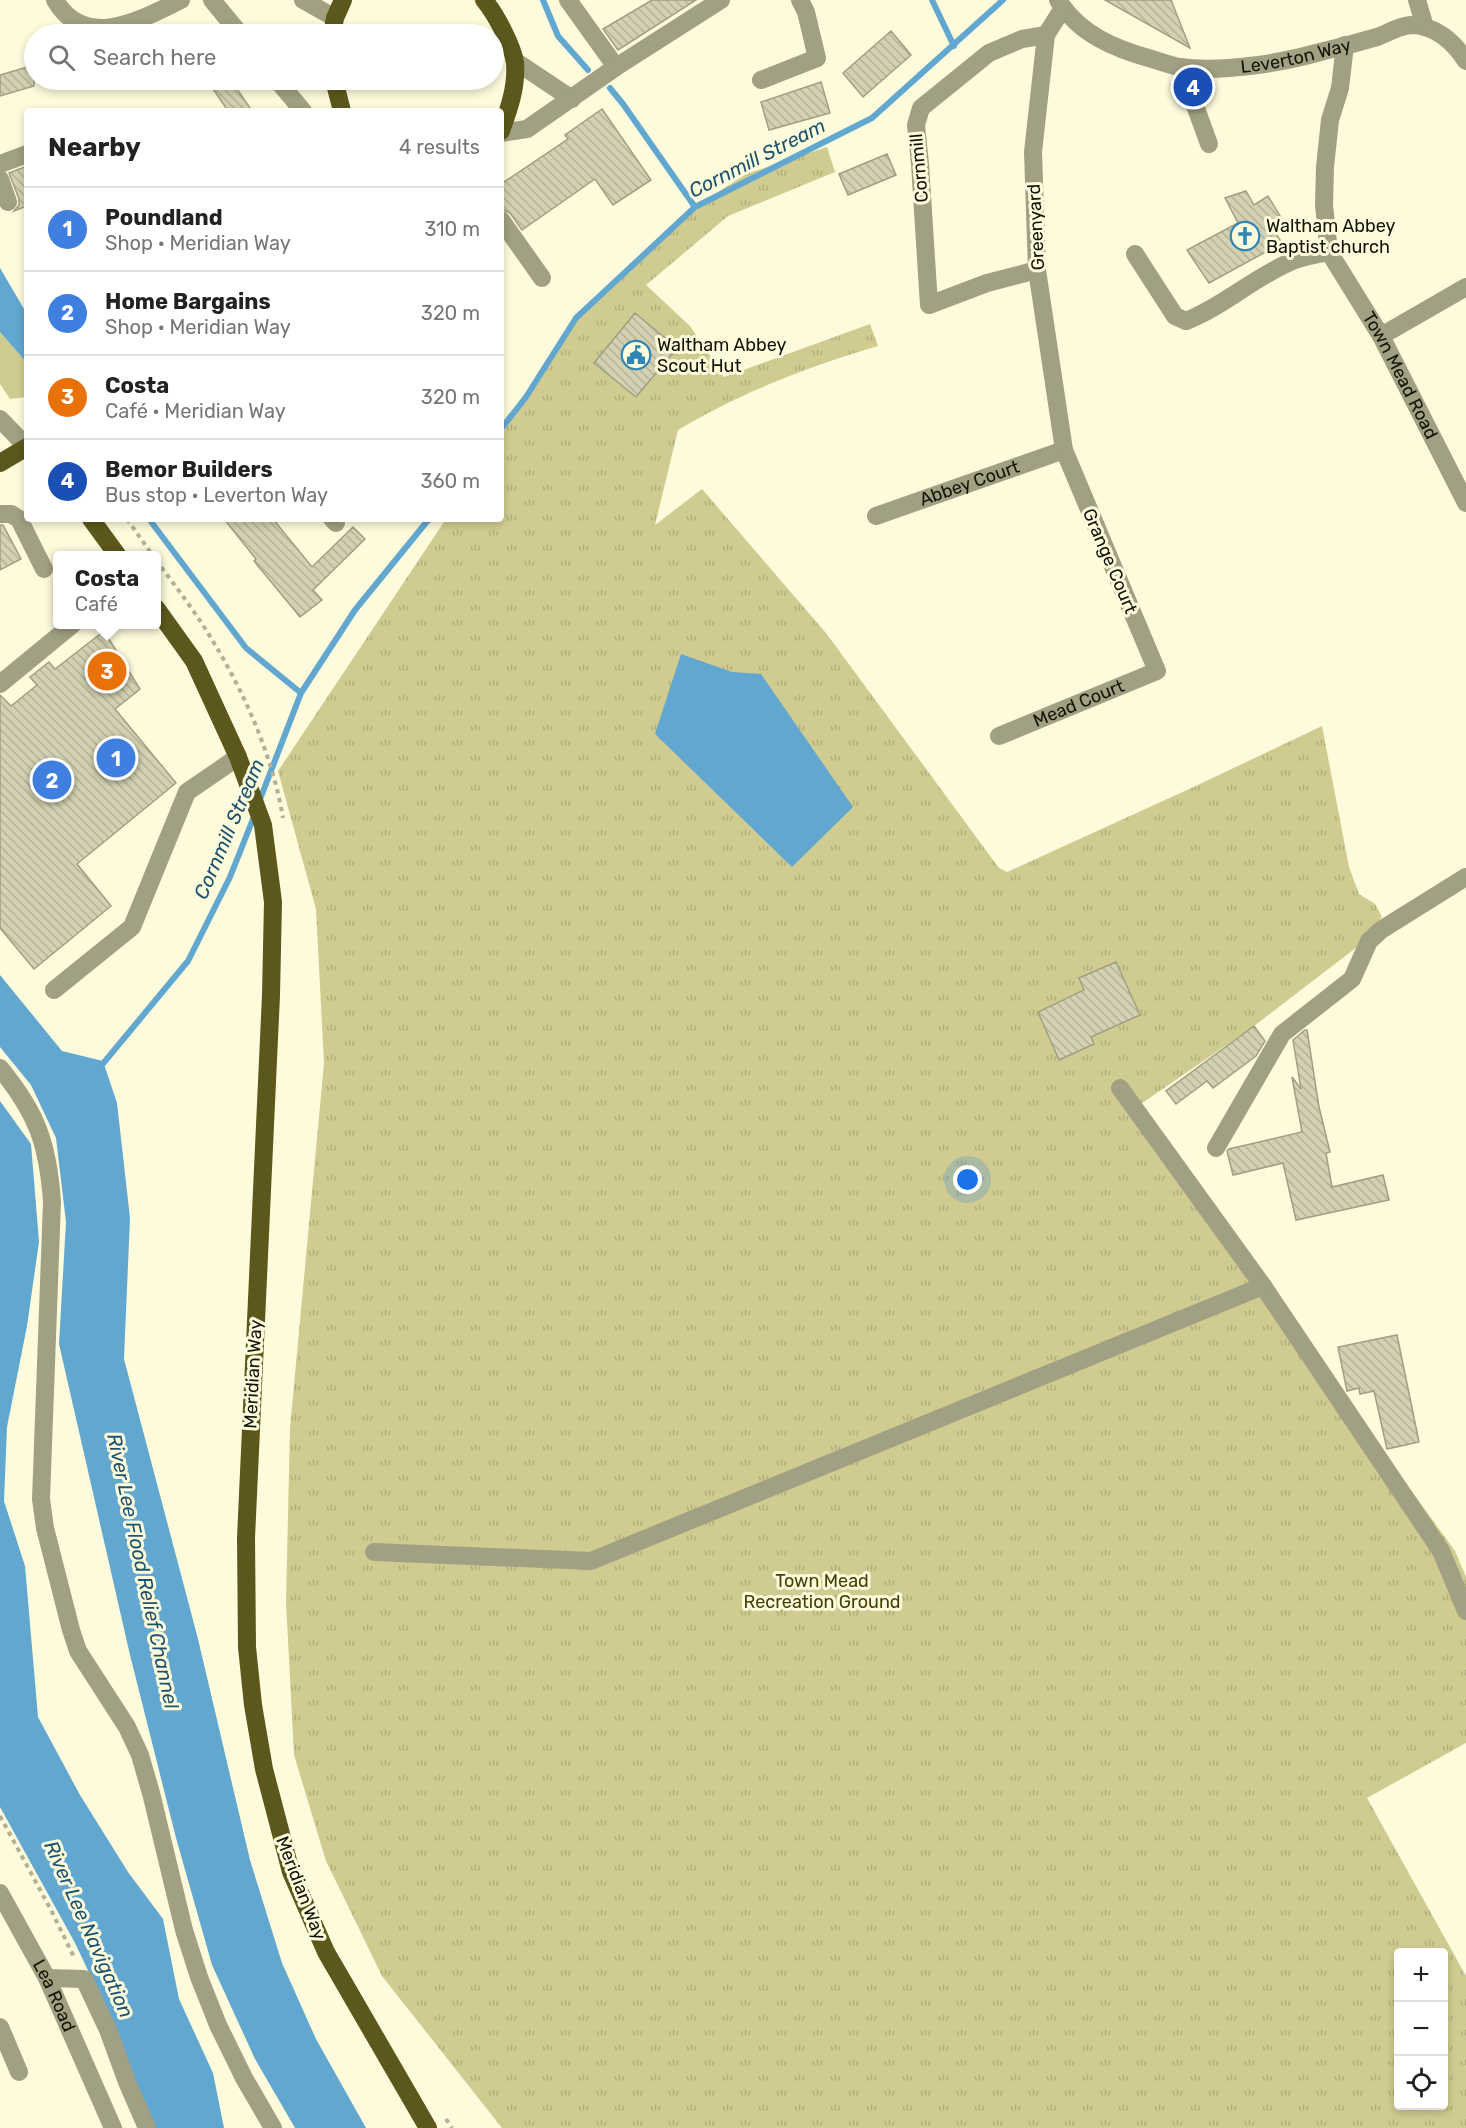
<!DOCTYPE html>
<meta charset="utf-8">
<style>
:root{--surface:#fff;--page:#f6f6f6;--text:#222;--muted:#767676;--line:#e0e0e0;--accent:#0f766e}
body{margin:0;font-family:Rubik,sans-serif;background:var(--page);color:var(--text)}
.controls{position:absolute;right:18px;bottom:18px;display:grid;overflow:hidden;border-radius:6px;box-shadow:0 3px 9px #0003}
.controls button{width:54px;height:54px;display:grid;place-items:center;padding:0;border:0;border-bottom:2px solid var(--line);background:var(--surface);color:var(--text);font:30px sans-serif}
.you{position:absolute;left:968px;top:1180px;width:21px;height:21px;margin:-15px;border:4px solid #fff;border-radius:50%;background:#1a73e8;box-shadow:0 0 0 9px #1a73e833}
.badge{display:grid;place-items:center;width:39px;height:39px;border-radius:50%;background:var(--accent);color:#fff;font-size:20px;font-weight:700}
.pin{position:absolute;translate:-50% -50%;border:3px solid #fff;box-shadow:0 2px 6px #0006}
.popup{position:absolute;left:53px;top:551px;width:108px;height:78px;box-sizing:border-box;display:grid;place-content:center;border-radius:6px;background:var(--surface);filter:drop-shadow(0 2px 4px #0005);font-size:20px;white-space:nowrap;color:var(--muted)}
.popup b{font-size:22px;color:var(--text)}
.popup::after{content:'';position:absolute;left:50%;top:100%;margin-left:-12px;border:12px solid transparent;border-top-color:var(--surface)}
.list{margin:0;padding:0;list-style:none}
h2{display:flex;justify-content:space-between;align-items:center;height:78px;margin:0;padding:0 24px;font-size:26px}
h2 small{font-size:20px;font-weight:400;color:var(--muted)}
.list li{display:grid;grid-template-columns:39px 1fr auto;gap:18px;align-items:center;box-sizing:border-box;height:84px;padding:0 24px;border-top:2px solid var(--line)}
.list b{display:block;font-size:22px;white-space:nowrap}
.list p{margin:0;font-size:20px;white-space:nowrap;color:var(--muted)}
.list em{font-size:20px;font-style:normal;color:var(--muted)}
.icon{flex:none;width:33px;height:33px;fill:none;stroke:currentColor;stroke-width:2;stroke-linecap:round;stroke-linejoin:round}
.map{position:relative;flex:none;width:1466px;height:2128px;overflow:hidden}
.search{position:absolute;background:var(--surface);box-shadow:0 3px 9px #0003;left:24px;top:24px;width:480px;height:66px;display:flex;align-items:center;gap:15px;box-sizing:border-box;padding:0 21px;border-radius:33px;color:var(--muted);font-size:22px}
.panel{position:absolute;background:var(--surface);box-shadow:0 3px 9px #0003;left:24px;top:108px;width:480px;height:414px;border-radius:6px}
.map>svg:first-child{display:block}
.green{fill:#d0cc91}
.park{fill:url(#park-tufts);fill-rule:evenodd}
.water{fill:#62a7d0}
.lines{fill:none;stroke-linecap:round;stroke-linejoin:round}
.stream{stroke:#62a7d0;stroke-width:6}
.building{fill:url(#building-back-hatch);stroke:#a19f81;stroke-width:1.5}
.path{stroke:#b2b097;stroke-width:4;stroke-dasharray:4.5 4.5;stroke-linecap:butt}
.minor{stroke:#a2a082;stroke-width:18}
.major{stroke:#5c571c;stroke-width:18}
.labels{text-anchor:middle;dominant-baseline:central;stroke-width:6;stroke-linejoin:round;paint-order:stroke}
.street-label{font-size:18px;fill:#141308;stroke:#fdfbdb}
.poi-label{font-size:18px;fill:#141308;stroke:#fdfbdb;text-anchor:start}
.park-label{font-size:18px;fill:#454006;stroke:#fdfbdb}
.water-label{font-size:20px;font-style:italic;fill:#1e5370;stroke:#fdfbdb}
</style>
<div class="map">
<svg width="1466" height="2128" viewBox="0 0 1466 2128">
<defs>
<pattern id="park-tufts" width="24" height="20" patternUnits="userSpaceOnUse" patternTransform="scale(1.5)"><rect width="24" height="20" fill="#d0cc91"/><path d="M3 7l-1-3M5 7V3M7 7l1-3M15 17l-1-3M17 17v-4M19 17l1-3" fill="none" stroke="#b2ae7c"/></pattern>
<pattern id="building-back-hatch" width="6" height="6" patternUnits="userSpaceOnUse" patternTransform="scale(1.5)"><rect width="6" height="6" fill="#d3d1b1"/><path d="M-1 5l2 2M0 0l6 6M5-1l2 2" fill="none" stroke="#b4b397"/></pattern>
</defs>
<rect width="100%" height="100%" fill="#fdfbdb"/>
<path class="green" d="M 0,332 L 27,363 L 27,397 L 10,399 L 0,384 Z"/>
<path class="park" d="M 827,147 L 835,172 L 728,216 L 646,285 L 690,326 L 724,377 L 870,324 L 878,346 C 810,366 739,393 678,430 L 655,525 L 702,489 L 826,633 L 999,868 L 1007,872 L 1200,784 L 1322,726 L 1349,867 L 1359,894 L 1375,904 L 1382,917 L 1357,947 L 1254,1026 L 1135,1108 L 1455,1551 L 1466,1577 L 1466,1743 L 1367,1798 L 1466,1976 L 1466,2128 L 502,2128 L 382,1976 L 326,1861 L 294,1755 L 286,1602 L 290,1428 L 324,1063 L 316,909 L 278,771 L 446,519 L 501,519 L 501,435 L 576,318 L 695,207 L 746,174 ZM 1398,1952 L 1444,1952 L 1444,2106 L 1398,2106 Z"/>
<path class="water" d="M 0,268 L 27,314 L 27,363 L 0,332 Z
M 681,654 L 732,672 L 761,674 L 853,807 L 792,867 L 655,734 Z
M 0,975 L 62,1051 L 103,1061 L 117,1103 L 130,1218 L 124,1359 L 198,1639 L 250,1860 L 282,1963 L 316,2039 L 366,2128 L 295,2128 L 255,2059 L 212,1965 L 176,1838 L 130,1655 L 59,1344 L 66,1222 L 56,1138 L 31,1085 L 0,1047 Z
M 0,1101 L 31,1144 L 39,1242 L 27,1326 L 7,1427 L 4,1501 L 25,1566 L 38,1717 L 80,1795 L 128,1872 L 163,1919 L 179,1999 L 213,2073 L 224,2128 L 154,2128 L 109,2015 L 75,1943 L 0,1807 Z"/>
<g class="lines">
<path class="stream" d="M 543,0 L 558,36 L 588,70
M 932,0 L 954,46
M 610,88 L 623,104 L 695,207
M 501,429 L 526,397 L 576,318 L 695,207 L 872,118 L 1003,0
M 149,519 L 246,648 L 301,693
M 259,802 L 301,693 L 355,610 L 429,519
M 101,1066 L 188,961 L 230,877 L 255,814"/>
</g>
<path class="building" d="M 652,0 L 696,0 L 618,50 L 603,29 Z
M 1105,0 L 1171,0 L 1190,48 Z
M 891,31 L 911,55 L 863,97 L 843,73 Z
M 34,65 L 34,86 L 0,96 L 0,75 Z
M 207,80 L 231,80 L 252,111 L 228,111 Z
M 821,82 L 830,113 L 769,130 L 761,102 Z
M 602,109 L 651,180 L 613,205 L 595,179 L 522,230 L 510,213 L 501,209 L 501,184 L 568,139 L 565,135 Z
M 887,154 L 896,175 L 848,195 L 839,174 Z
M 27,166 L 27,206 L 14,211 L 19,205 L 19,199 L 9,173 Z
M 1246,191 L 1254,205 L 1268,196 L 1283,221 L 1272,228 L 1282,243 L 1209,283 L 1187,250 L 1238,223 L 1225,198 Z
M 635,313 L 677,348 L 636,397 L 594,363 Z
M 224,519 L 273,519 L 312,567 L 353,527 L 365,539 L 313,590 L 322,600 L 300,617 L 254,561 L 256,559 Z
M 0,525 L 3,525 L 21,559 L 0,570 Z
M 104,631 L 140,689 L 115,709 L 176,783 L 77,864 L 111,906 L 34,969 L 0,928 L 0,695 L 11,706 L 37,685 L 30,677 L 49,662 L 55,669 Z
M 1116,962 L 1140,1015 L 1091,1037 L 1094,1044 L 1059,1060 L 1038,1012 L 1084,990 L 1079,978 Z
M 1254,1026 L 1265,1041 L 1256,1056 L 1213,1088 L 1207,1081 L 1176,1104 L 1166,1091 Z
M 1305,1030 L 1307,1030 L 1319,1107 L 1330,1152 L 1326,1153 L 1332,1187 L 1383,1175 L 1389,1200 L 1296,1220 L 1283,1163 L 1233,1175 L 1227,1151 L 1229,1149 L 1302,1132 L 1292,1077 L 1301,1089 L 1293,1040 Z
M 1397,1335 L 1419,1442 L 1387,1449 L 1374,1391 L 1360,1394 L 1359,1388 L 1347,1391 L 1338,1347 Z"/>
<g class="lines">
<path class="path" d="M 127,519 L 153,556
M 156,560 C 176,587 197,614 214,643 C 246,696 273,758 283,818
M 0,1816 L 51,1910 L 75,1959
M 446,2119 L 452,2128"/>
<g class="minor">
<path d="M 55,0 C 85,52 142,19 181,0"/>
<path d="M 212,0 L 240,34"/>
<path d="M 303,0 L 335,18"/>
<path d="M 568,0 L 616,67"/>
<path id="s1" d="M 1058,0 C 1079,34 1115,49 1152,59 C 1161,62 1170,65 1179,67 C 1222,73 1282,63 1324,51 C 1341,47 1360,42 1377,37 C 1388,33 1398,26 1411,25 C 1435,25 1454,42 1466,61"/>
<path d="M 1417,0 L 1425,27"/>
<path id="s2" d="M 1345,45 L 1340,88 L 1330,120 L 1325,167 L 1324,205 L 1329,252 L 1381,336 L 1466,503"/>
<path d="M 515,61 L 572,99"/>
<path d="M 1181,67 L 1209,144"/>
<path d="M 277,80 L 303,111"/>
<path d="M 761,80 L 817,58 L 806,12 L 800,0"/>
<path d="M 501,133 L 527,129 L 616,67 L 721,0"/>
<path d="M 0,164 L 27,154"/>
<path d="M 0,179 L 8,202"/>
<path d="M 501,220 L 542,278"/>
<path d="M 1135,254 L 1175,316 L 1186,321 C 1222,307 1252,279 1288,263 C 1300,257 1315,255 1329,252"/>
<path d="M 1037,270 L 987,283 L 929,305 L 920,164 L 916,125 L 921,108 L 989,53 L 1022,39 L 1046,35"/>
<path d="M 1381,336 L 1466,287"/>
<path d="M 0,419 L 27,447"/>
<path d="M 0,514 L 11,514 L 19,519 L 44,569"/>
<path id="s3" d="M 876,516 L 1064,450"/>
<path d="M 332,519 L 336,523"/>
<path d="M 0,684 L 73,624"/>
<path id="s4" d="M 999,736 L 1157,671 L 1064,450 L 1037,270 L 1033,152 L 1046,35 L 1063,8"/>
<path d="M 54,990 L 132,927 L 187,792 L 238,757"/>
<path d="M 0,1068 C 37,1113 48,1144 52,1202 L 41,1499 L 45,1528 L 71,1630 L 78,1651 L 127,1727 L 140,1755 L 151,1793 L 184,1930 L 199,1977 L 218,2025 L 244,2078 L 273,2128"/>
<path d="M 1120,1088 L 1263,1286 L 1441,1551 L 1466,1611"/>
<path d="M 1216,1148 L 1282,1034 L 1352,979 L 1369,941 L 1381,930 L 1466,877"/>
<path d="M 374,1552 L 591,1561 L 1263,1286"/>
<path id="s5" d="M 0,1893 L 47,1978 L 113,2128"/>
<path d="M 47,1978 L 84,1979 L 108,2030 L 127,2082 L 147,2128"/>
<path d="M 0,2027 L 19,2072"/>
</g>
<path class="major" d="M 484,0 C 495,13 513,46 515,63 C 517,86 509,109 501,131
M 332,34 L 335,18 L 343,0
M 334,80 L 342,111
M 0,463 L 27,447
M 91,519 L 118,556
M 156,608 L 194,661 L 238,757 L 263,825 L 273,902 L 271,995 L 246,1538 L 247,1647 L 253,1705 L 264,1769 L 291,1872 L 326,1952 L 428,2128"/>
</g>
<defs>
<g id="church-ring" transform="scale(1.5)"><circle r="9.5" fill="#fdfbdb" stroke="#2f86b5" stroke-width="1.5"/><path d="M-1.2-6h2.4v3.5h3.3v2.4h-3.3V6h-2.4V-.1h-3.3v-2.4h3.3Z" fill="#2f86b5"/></g>
<g id="civic-ring" transform="scale(1.5)"><circle r="9.5" fill="#fdfbdb" stroke="#2f86b5" stroke-width="1.5"/><path d="M-.6-6.5H3V-4.5H.6V-3L4-1V1h2V6H-6V1h2V-1L-.6-3ZM-1.2 2.5V6h2.4V2.5Z" fill="#2f86b5"/></g>
</defs>
<g fill-rule="evenodd">
<use href="#church-ring" x="1245" y="236"/>
<use href="#civic-ring" x="636" y="355"/>
</g>
<g class="labels">
<g class="street-label">
<text stroke="none"><textPath href="#s1" startOffset="260">Leverton Way</textPath></text>
<text transform="translate(919 168) rotate(-95)">Cornmill</text>
<text transform="translate(1036 227) rotate(-93)">Greenyard</text>
<text stroke="none"><textPath href="#s2" startOffset="352">Town Mead Road</textPath></text>
<text stroke="none"><textPath href="#s3" startOffset="99">Abbey Court</textPath></text>
<text transform="translate(1110 561) rotate(67)">Grange Court</text>
<text stroke="none"><textPath href="#s4" startOffset="86">Mead Court</textPath></text>
<text transform="translate(253 1374) rotate(-87)">Meridian Way</text>
<text transform="translate(301 1888) rotate(69)">Meridian Way</text>
<text stroke="none"><textPath href="#s5" startOffset="116">Lea Road</textPath></text>
</g>
<g class="poi-label">
<text x="1266" y="226">Waltham Abbey<tspan x="1266" dy="21">Baptist church</tspan></text>
<text x="657" y="345">Waltham Abbey<tspan x="657" dy="21">Scout Hut</tspan></text>
</g>
<g class="park-label">
<text x="822" y="1581">Town Mead<tspan x="822" dy="21">Recreation Ground</tspan></text>
</g>
<g class="water-label">
<text transform="translate(757 158) rotate(-27)">Cornmill Stream</text>
<text transform="translate(229 829) rotate(-67)">Cornmill Stream</text>
<text transform="translate(143 1571) rotate(78)">River Lee Flood Relief Channel</text>
<text transform="translate(89 1929) rotate(66)">River Lee Navigation</text>
</g>
</g>
</svg>
<div class="controls">
<button>+</button>
<button>−</button>
<button><svg class="icon" aria-label="locate" viewBox="0 0 24 24"><circle cx="12" cy="12" r="6"/><path d="M12 2v4M12 18v4M2 12h4M18 12h4"/></svg></button>
</div>
<div class="you"></div>
<div class="pin badge" style="left:116px;top:758px;background:#3f7fe0">1</div>
<div class="pin badge" style="left:52px;top:780px;background:#3f7fe0">2</div>
<div class="pin badge" style="left:107px;top:671px;background:#e8710a">3</div>
<div class="popup"><b>Costa</b>Café</div>
<div class="pin badge" style="left:1193px;top:87px;background:#1a4fb4">4</div>
<div class="search"><svg class="icon" aria-label="search" viewBox="0 0 24 24"><circle cx="10" cy="10" r="6"/><path d="M15 15l6 6"/></svg>Search here</div>
<section class="panel">
<h2>Nearby<small>4 results</small></h2>
<ul class="list">
<li><span class="badge" style="background:#3f7fe0">1</span><div><b>Poundland</b><p>Shop · Meridian Way</p></div><em>310 m</em></li>
<li><span class="badge" style="background:#3f7fe0">2</span><div><b>Home Bargains</b><p>Shop · Meridian Way</p></div><em>320 m</em></li>
<li><span class="badge" style="background:#e8710a">3</span><div><b>Costa</b><p>Café · Meridian Way</p></div><em>320 m</em></li>
<li><span class="badge" style="background:#1a4fb4">4</span><div><b>Bemor Builders</b><p>Bus stop · Leverton Way</p></div><em>360 m</em></li>
</ul>
</section>
</div>
